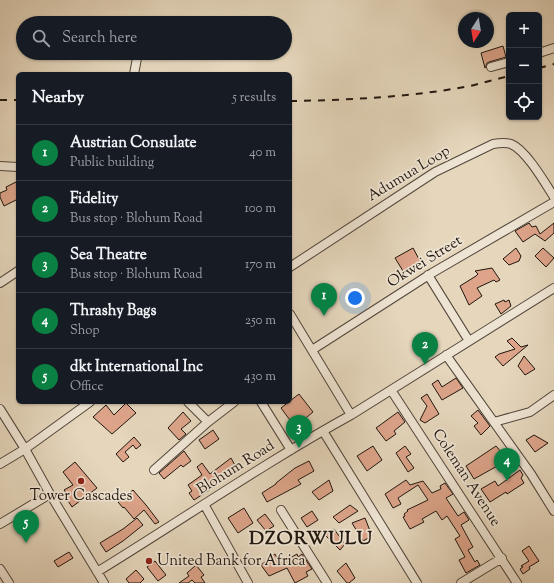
<!DOCTYPE html>
<meta charset="utf-8">
<style>
:root{--surface:#171b24;--page:#20242c;--text:#f1f3f6;--muted:#9ea1a6;--line:#363941;--accent:#0b8043}
body{margin:0;font-family:"Sorts Mill Goudy",serif;background:var(--page);color:var(--text)}
.controls{position:absolute;right:12px;top:12px;display:grid;overflow:hidden;border-radius:6px;box-shadow:0 1px 3px #0004}
.controls button{width:36px;height:36px;display:grid;place-items:center;padding:0;border:0;border-bottom:1px solid var(--line);background:var(--surface);color:var(--text);font:20px sans-serif}
.compass{position:absolute;left:458px;top:12px;width:36px;height:36px;border-radius:50%;background:var(--surface);box-shadow:0 1px 3px #0004;rotate:192deg}
.you{position:absolute;left:355px;top:298px;width:14px;height:14px;margin:-10px;border:3px solid #fff;border-radius:50%;background:#1a73e8;box-shadow:0 0 0 6px #1a73e833}
.badge{display:grid;place-items:center;width:26px;height:26px;border-radius:50%;background:var(--accent);color:#fff;font-size:13px;font-weight:700}
.pin{position:absolute;translate:-50% -33px;filter:drop-shadow(0 1px 2px #0008)}
.pin::after{content:'';position:absolute;top:21px;width:14px;height:12px;background:inherit;clip-path:polygon(0 0,100% 0,50% 100%)}
.list{margin:0;padding:0;list-style:none}
h2{display:flex;justify-content:space-between;align-items:center;height:52px;margin:0;padding:0 16px;font-size:17px}
h2 small{font-size:13px;font-weight:400;color:var(--muted)}
.list li{display:grid;grid-template-columns:26px 1fr auto;gap:12px;align-items:center;box-sizing:border-box;height:56px;padding:0 16px;border-top:1px solid var(--line)}
.list b{display:block;font-size:15px;white-space:nowrap}
.list p{margin:0;font-size:13px;white-space:nowrap;color:var(--muted)}
.list em{font-size:13px;font-style:normal;color:var(--muted)}
.icon{flex:none;width:22px;height:22px;fill:none;stroke:currentColor;stroke-width:2;stroke-linecap:round;stroke-linejoin:round}
.map{position:relative;flex:none;width:554px;height:583px;overflow:hidden}
.search{position:absolute;background:var(--surface);box-shadow:0 1px 3px #0004;left:16px;top:16px;width:276px;height:44px;display:flex;align-items:center;gap:10px;box-sizing:border-box;padding:0 14px;border-radius:22px;color:var(--muted);font-size:15px}
.panel{position:absolute;background:var(--surface);box-shadow:0 1px 3px #0004;left:16px;top:72px;width:276px;height:332px;border-radius:6px}
.map>svg:first-child{display:block}
.building{fill:#dda48a;stroke:#20160f}
.lines{fill:none;stroke-linecap:round;stroke-linejoin:round}
.minor-casing{stroke:#51463a;stroke-width:10}
.minor{stroke:#eee4d3;stroke-width:8}
.rail{stroke:#20160f;stroke-width:2;stroke-dasharray:7 7;stroke-linecap:butt}
.poi-dot{fill:#8f2418;stroke:#eee4d3;stroke-width:1.5}
.labels{text-anchor:middle;dominant-baseline:central;stroke-width:3.5;stroke-linejoin:round;paint-order:stroke}
.street-label{font-size:15px;fill:#20160f;stroke:#eee4d3}
.poi-label{font-size:15px;fill:#20160f;stroke:#eee4d3}
.district-label{font-size:19px;font-weight:bold;letter-spacing:1px;fill:#20160f;stroke:#eee4d3}
</style>
<div class="map">
<svg width="554" height="583" viewBox="0 0 554 583">
<rect width="100%" height="100%" fill="#e5d6bc"/>
<filter id="stains"><feTurbulence type="fractalNoise" baseFrequency=".005" numOctaves="4"/><feColorMatrix values="0 0 0 0 .2 0 0 0 0 .09 0 0 0 0 .02 0 0 0 .5 -.17"/></filter>
<radialGradient id="worn" r=".72"><stop offset=".6" stop-color="#630" stop-opacity="0"/><stop offset="1" stop-color="#630" stop-opacity=".3"/></radialGradient>
<path class="building" d="M 503,46 L 506,57 L 489,62 L 487,63 L 485,68 L 481,53 Z
M 16,182 L 18,186 L 18,199 L 4,206 L 0,197 L 0,193 L 7,190 L 6,187 Z
M 529,223 L 532,227 L 536,226 L 540,234 L 554,223 L 554,233 L 545,241 L 535,234 L 523,242 L 515,231 Z
M 413,248 L 420,261 L 416,264 L 419,268 L 409,274 L 407,269 L 403,271 L 395,258 Z
M 516,248 L 521,256 L 519,261 L 509,265 L 503,259 Z
M 543,248 L 554,258 L 546,267 L 535,256 Z
M 492,268 L 500,280 L 496,282 L 494,280 L 477,288 L 482,296 L 469,305 L 460,286 L 476,276 L 478,274 L 475,271 Z
M 504,300 L 505,302 L 509,300 L 511,306 L 501,314 L 495,304 Z
M 512,338 L 521,347 L 528,345 L 503,366 L 495,357 L 499,354 L 515,349 L 507,341 Z
M 524,356 L 535,369 L 525,375 L 518,366 Z
M 456,378 L 463,388 L 442,400 L 432,384 L 438,380 L 442,387 Z
M 299,394 L 313,412 L 295,427 L 281,408 Z
M 427,394 L 439,414 L 425,423 L 420,420 L 427,406 L 421,398 Z
M 126,403 L 136,413 L 112,434 L 93,417 L 106,405 L 114,415 Z
M 478,410 L 490,426 L 481,435 L 474,426 L 478,423 L 471,416 Z
M 183,412 L 191,421 L 181,429 L 186,434 L 179,440 L 168,428 Z
M 398,412 L 405,422 L 394,431 L 396,434 L 386,441 L 376,428 Z
M 213,430 L 219,439 L 205,449 L 199,440 Z
M 534,435 L 548,443 L 535,452 L 526,440 Z
M 134,437 L 141,445 L 136,449 L 133,445 L 125,452 L 129,457 L 123,462 L 116,454 Z
M 373,446 L 382,460 L 367,471 L 357,456 Z
M 405,446 L 411,454 L 406,457 L 414,468 L 408,472 L 396,453 Z
M 496,446 L 508,460 L 474,479 L 466,466 Z
M 184,451 L 191,461 L 183,467 L 181,465 L 164,479 L 159,473 Z
M 231,458 L 237,469 L 215,483 L 217,485 L 194,500 L 189,493 L 192,491 L 188,485 L 202,475 L 197,467 L 202,463 L 210,474 Z
M 309,461 L 314,471 L 298,480 L 301,484 L 267,502 L 262,493 L 276,484 L 276,483 L 295,468 Z
M 75,462 L 97,488 L 72,507 L 65,496 L 67,494 L 64,490 L 73,485 L 63,472 Z
M 520,470 L 523,475 L 521,478 L 524,483 L 507,494 L 506,492 L 490,502 L 481,489 L 495,481 L 498,486 Z
M 329,480 L 333,491 L 319,500 L 312,492 Z
M 406,480 L 410,485 L 423,481 L 432,493 L 441,489 L 440,486 L 445,483 L 453,494 L 446,498 L 458,516 L 464,512 L 469,520 L 461,525 L 473,547 L 468,550 L 475,562 L 477,560 L 480,565 L 466,573 L 459,560 L 465,557 L 455,539 L 460,536 L 447,516 L 442,520 L 436,511 L 422,519 L 424,522 L 410,529 L 403,517 L 405,516 L 404,514 L 408,511 L 407,510 L 428,500 L 418,485 L 398,498 L 401,504 L 393,508 L 385,494 Z
M 133,490 L 146,505 L 159,522 L 155,524 L 144,510 L 134,519 L 124,507 L 123,508 L 118,502 Z
M 350,505 L 358,511 L 339,523 L 333,517 Z
M 244,508 L 253,523 L 238,533 L 228,518 Z
M 312,511 L 318,520 L 307,527 L 301,518 Z
M 265,514 L 274,526 L 266,531 L 257,520 Z
M 137,518 L 143,525 L 123,541 L 106,552 L 100,543 L 123,529 Z
M 365,518 L 372,536 L 363,541 L 352,523 Z
M 334,529 L 345,544 L 340,550 L 325,535 Z
M 529,546 L 539,561 L 529,567 L 530,569 L 523,574 L 520,569 L 523,567 L 521,566 L 529,561 L 522,551 Z
M 69,552 L 73,558 L 58,567 L 54,561 Z
M 275,554 L 280,564 L 297,554 L 298,557 L 302,554 L 312,569 L 306,572 L 308,576 L 295,583 L 287,568 L 269,576 L 261,565 Z
M 155,561 L 166,575 L 158,581 L 147,567 Z
M 346,563 L 355,578 L 349,583 L 347,583 L 337,571 Z
M 196,565 L 204,575 L 201,577 L 205,583 L 195,583 L 192,580 L 188,583 L 179,583 L 189,576 L 187,573 Z
M 136,570 L 144,579 L 140,583 L 129,583 L 126,579 Z"/>
<g class="lines">
<g class="minor-casing">
<path id="minor" d="M 539,53 L 554,48
M 491,67 L 509,62
M 134,74 L 138,53
M 0,166 L 18,167
M 290,267 L 435,172 L 493,144 C 499,143 505,142 511,144 C 526,150 545,183 554,197
M 428,275 L 469,341
M 0,283 L 18,271
M 290,314 L 351,415
M 312,350 L 432,273 L 554,202
M 446,355 L 531,474 L 554,511
M 391,390 L 517,583
M 188,402 L 208,422
M 261,402 L 291,450
M 0,409 L 25,449 L 50,494 L 104,583
M 494,422 L 530,412 L 554,395
M 323,431 L 417,583
M 0,464 L 25,449 L 90,402
M 154,470 L 208,422 L 234,402
M 204,504 L 248,583
M 281,510 L 327,583
M 0,524 L 50,494
M 0,569 L 9,583
M 97,572 C 182,520 264,463 351,415 L 554,288
M 461,583 L 502,558"/>
</g>
<use href="#minor" class="minor"/>
<path class="rail" d="M 539,68 L 554,64
M 0,100 L 18,100
M 290,101 C 351,100 411,97 470,86 C 483,83 496,79 509,76"/>
</g>
<g class="poi-dot">
<circle cx="81" cy="481" r="4"/>
<circle cx="149" cy="561" r="4"/>
</g>
<g class="labels">
<g class="street-label">
<text transform="translate(409 174) rotate(-31)">Adumua Loop</text>
<text transform="translate(425 262) rotate(-32)">Okwei Street</text>
<text transform="translate(236 468) rotate(-32)">Blohum Road</text>
<text transform="translate(466 478) rotate(57)">Coleman Avenue</text>
</g>
<g class="poi-label">
<text x="81" y="496">Tower Cascades</text>
<text x="157" y="561" text-anchor="start">United Bank for Africa</text>
</g>
<g class="district-label">
<text x="311" y="539">DZORWULU</text>
</g>
</g>
<rect width="100%" height="100%" filter="url(#stains)"/>
<rect width="100%" height="100%" fill="url(#worn)"/>
</svg>
<div class="controls">
<button>+</button>
<button>−</button>
<button><svg class="icon" aria-label="locate" viewBox="0 0 24 24"><circle cx="12" cy="12" r="6"/><path d="M12 2v4M12 18v4M2 12h4M18 12h4"/></svg></button>
</div>
<svg class="compass" viewBox="-18 -18 36 36"><path d="M0-13l5 13h-10z" fill="#e53935"/><path d="M0 13l5-13h-10z" fill="#9ea1a6"/></svg>
<div class="you"></div>
<div class="pin badge" style="left:324px;top:316px">1</div>
<div class="pin badge" style="left:425px;top:365px">2</div>
<div class="pin badge" style="left:299px;top:448px">3</div>
<div class="pin badge" style="left:507px;top:481px">4</div>
<div class="pin badge" style="left:26px;top:543px">5</div>
<div class="search"><svg class="icon" aria-label="search" viewBox="0 0 24 24"><circle cx="10" cy="10" r="6"/><path d="M15 15l6 6"/></svg>Search here</div>
<section class="panel">
<h2>Nearby<small>5 results</small></h2>
<ul class="list">
<li><span class="badge">1</span><div><b>Austrian Consulate</b><p>Public building</p></div><em>40 m</em></li>
<li><span class="badge">2</span><div><b>Fidelity</b><p>Bus stop · Blohum Road</p></div><em>100 m</em></li>
<li><span class="badge">3</span><div><b>Sea Theatre</b><p>Bus stop · Blohum Road</p></div><em>170 m</em></li>
<li><span class="badge">4</span><div><b>Thrashy Bags</b><p>Shop</p></div><em>250 m</em></li>
<li><span class="badge">5</span><div><b>dkt International Inc</b><p>Office</p></div><em>430 m</em></li>
</ul>
</section>
</div>
